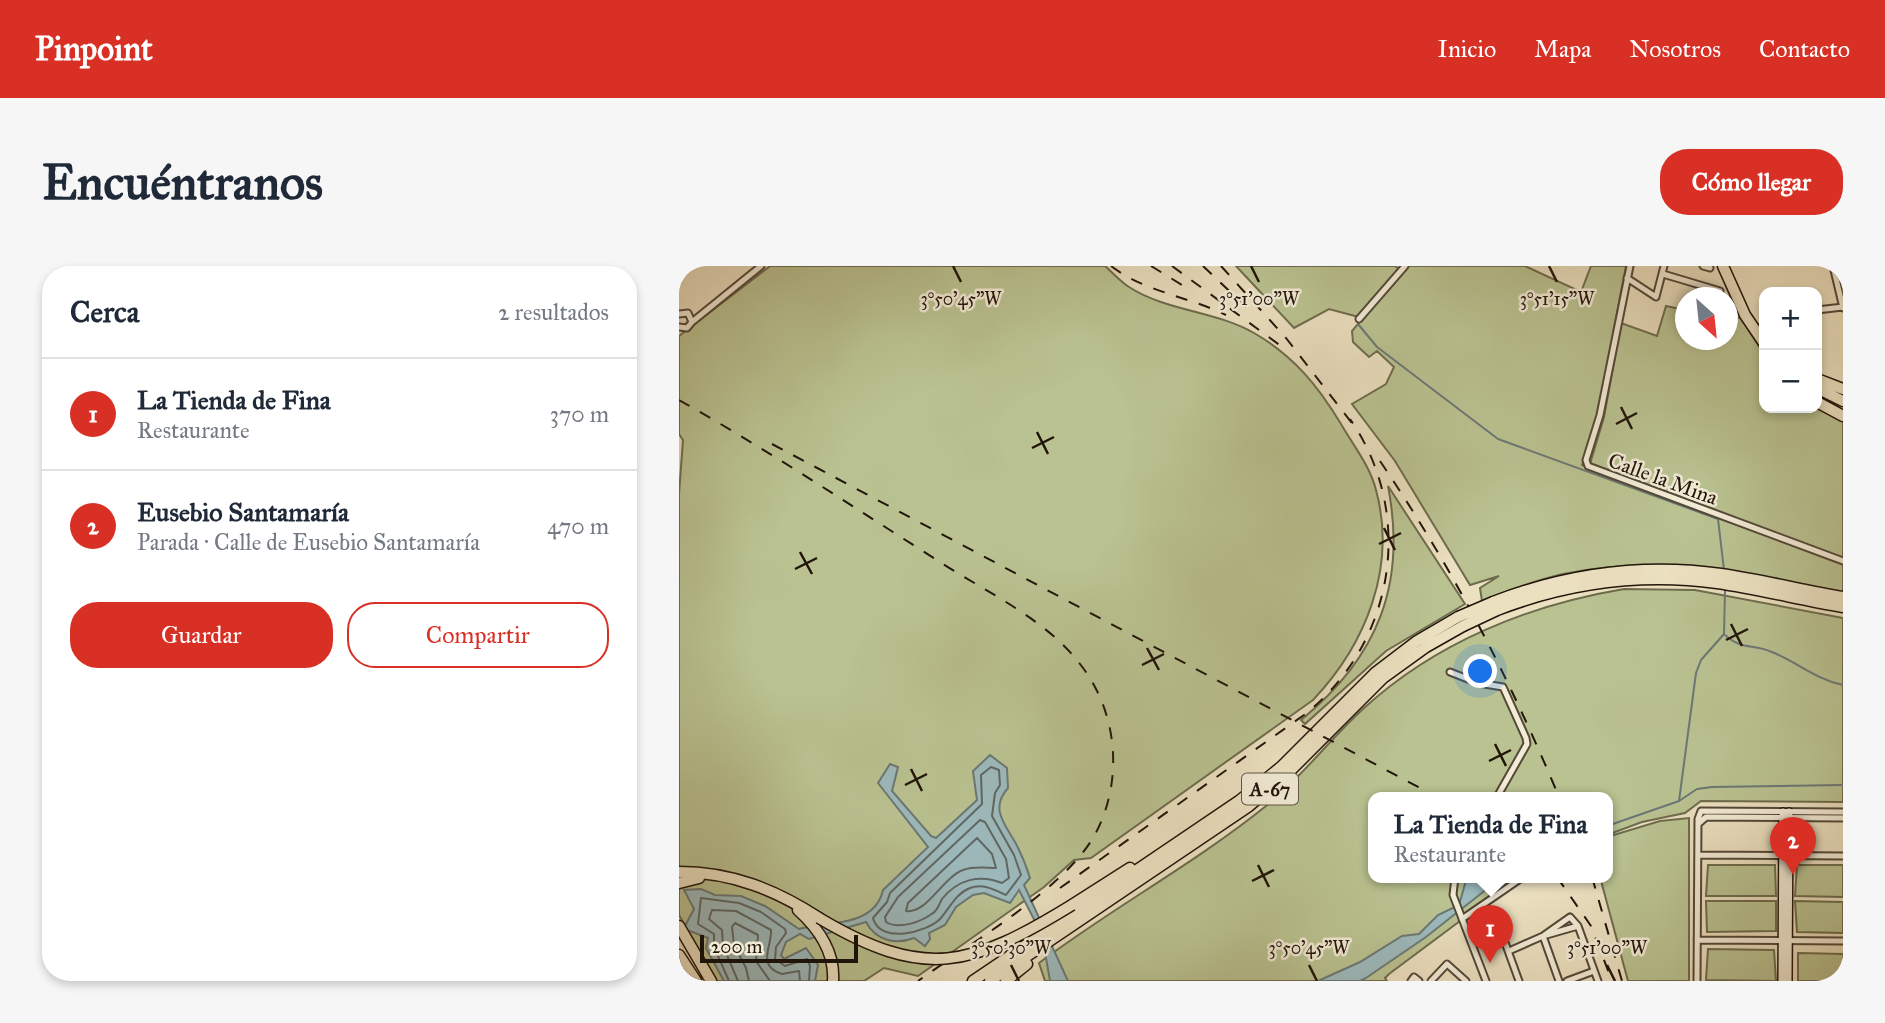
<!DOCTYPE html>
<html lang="es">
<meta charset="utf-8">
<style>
:root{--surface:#fff;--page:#f6f6f7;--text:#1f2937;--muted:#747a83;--line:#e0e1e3;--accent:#d93025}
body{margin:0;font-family:"IM FELL Great Primer",serif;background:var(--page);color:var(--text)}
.controls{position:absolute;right:21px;top:21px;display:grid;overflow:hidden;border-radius:14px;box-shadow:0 4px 10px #0003}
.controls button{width:63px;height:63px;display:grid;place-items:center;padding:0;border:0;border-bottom:2px solid var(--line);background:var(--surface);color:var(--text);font:35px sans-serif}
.compass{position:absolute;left:996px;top:21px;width:63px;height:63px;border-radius:50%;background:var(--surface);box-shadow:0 4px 10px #0003;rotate:153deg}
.scale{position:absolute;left:21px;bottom:18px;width:158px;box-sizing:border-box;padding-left:7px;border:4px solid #21150a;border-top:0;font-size:19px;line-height:24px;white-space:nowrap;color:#21150a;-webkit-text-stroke:5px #f2ebd6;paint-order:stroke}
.you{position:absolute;left:802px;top:406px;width:24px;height:24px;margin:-18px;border:5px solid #fff;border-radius:50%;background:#1a73e8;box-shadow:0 0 0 10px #1a73e833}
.badge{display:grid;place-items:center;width:46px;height:46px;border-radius:50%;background:var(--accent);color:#fff;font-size:23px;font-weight:700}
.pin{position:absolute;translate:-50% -58px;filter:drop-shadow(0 2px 4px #0008)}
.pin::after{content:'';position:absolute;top:37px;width:24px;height:21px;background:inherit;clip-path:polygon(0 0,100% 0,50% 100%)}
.popup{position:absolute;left:689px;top:526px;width:245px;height:91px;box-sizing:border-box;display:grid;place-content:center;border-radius:14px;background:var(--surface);filter:drop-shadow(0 2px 5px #0005);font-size:23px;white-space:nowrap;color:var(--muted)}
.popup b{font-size:26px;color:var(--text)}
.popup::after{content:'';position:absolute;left:50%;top:100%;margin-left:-14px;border:14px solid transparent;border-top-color:var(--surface)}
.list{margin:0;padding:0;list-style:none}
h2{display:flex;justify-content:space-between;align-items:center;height:91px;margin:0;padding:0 28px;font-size:30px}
h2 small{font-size:23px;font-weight:400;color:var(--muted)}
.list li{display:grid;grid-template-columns:46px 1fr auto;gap:21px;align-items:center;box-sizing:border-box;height:112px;padding:0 28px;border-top:2px solid var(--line)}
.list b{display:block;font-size:26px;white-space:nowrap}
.list p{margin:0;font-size:23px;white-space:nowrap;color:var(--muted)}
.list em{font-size:23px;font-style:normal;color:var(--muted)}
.actions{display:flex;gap:14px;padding:21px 28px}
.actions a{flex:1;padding:16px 0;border:2px solid var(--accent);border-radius:28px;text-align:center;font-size:24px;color:var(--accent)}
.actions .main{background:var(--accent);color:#fff}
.map{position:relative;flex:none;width:1164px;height:715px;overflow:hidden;border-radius:28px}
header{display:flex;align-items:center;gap:42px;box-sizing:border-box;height:98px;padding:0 35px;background:var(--accent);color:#fff}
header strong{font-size:33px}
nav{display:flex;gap:38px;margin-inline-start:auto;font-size:24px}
.intro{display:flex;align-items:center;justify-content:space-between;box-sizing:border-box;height:168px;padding:0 42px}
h1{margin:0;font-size:49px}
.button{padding:18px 32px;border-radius:28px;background:var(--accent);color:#fff;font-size:24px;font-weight:700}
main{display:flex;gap:42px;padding:0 42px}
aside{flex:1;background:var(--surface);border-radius:28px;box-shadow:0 4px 10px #0003}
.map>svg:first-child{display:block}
.green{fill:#bac291;stroke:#6e6c4e;stroke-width:2}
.water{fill:#9dbabd;stroke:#6b7875;stroke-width:2}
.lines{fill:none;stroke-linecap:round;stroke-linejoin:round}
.shore{stroke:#5f6864;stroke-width:2}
.stream{stroke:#6b7875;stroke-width:2}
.street-casing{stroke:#544838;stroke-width:9}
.secondary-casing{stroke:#21150a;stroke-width:10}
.highway-casing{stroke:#21150a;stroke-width:13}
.street{stroke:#f2ebd6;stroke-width:5}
.secondary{stroke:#f2ebd6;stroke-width:7}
.highway{stroke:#ebe0c0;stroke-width:10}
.rail{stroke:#21150a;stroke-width:2;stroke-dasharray:12 12;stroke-linecap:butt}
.highway-bridge-casing{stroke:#21150a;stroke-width:13;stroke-linecap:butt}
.highway-bridge{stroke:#ebe0c0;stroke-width:10}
.ticks{fill:none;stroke:#21150a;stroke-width:2.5}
.labels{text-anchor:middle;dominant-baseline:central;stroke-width:5;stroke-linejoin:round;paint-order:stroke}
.shield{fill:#f2ebd6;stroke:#605547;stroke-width:2}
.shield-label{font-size:19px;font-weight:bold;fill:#21150a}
.street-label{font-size:21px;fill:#21150a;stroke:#f2ebd6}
.ticks-label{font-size:18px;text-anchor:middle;fill:#21150a;stroke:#f2ebd6;stroke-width:5;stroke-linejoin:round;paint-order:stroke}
</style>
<header>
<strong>Pinpoint</strong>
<nav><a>Inicio</a><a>Mapa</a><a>Nosotros</a><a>Contacto</a></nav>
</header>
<div class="intro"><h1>Encuéntranos</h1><a class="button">Cómo llegar</a></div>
<main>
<aside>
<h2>Cerca<small>2 resultados</small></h2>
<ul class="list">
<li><span class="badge">1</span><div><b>La Tienda de Fina</b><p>Restaurante</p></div><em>370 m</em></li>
<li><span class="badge">2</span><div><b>Eusebio Santamaría</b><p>Parada · Calle de Eusebio Santamaría</p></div><em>470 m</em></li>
</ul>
<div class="actions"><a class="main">Guardar</a><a>Compartir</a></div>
</aside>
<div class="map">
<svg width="1164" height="715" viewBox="0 0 1164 715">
<rect width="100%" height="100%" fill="#ebe0c0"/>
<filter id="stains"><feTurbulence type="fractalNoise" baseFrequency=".00286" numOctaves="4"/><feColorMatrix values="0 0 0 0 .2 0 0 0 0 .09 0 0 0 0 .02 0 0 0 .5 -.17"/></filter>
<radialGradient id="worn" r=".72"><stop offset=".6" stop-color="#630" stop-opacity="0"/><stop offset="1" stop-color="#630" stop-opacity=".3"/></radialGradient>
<path class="green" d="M 91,0 L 426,0 C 434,7 442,16 450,21 C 487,45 537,45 575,67 C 615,90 639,120 662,158 C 674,179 691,200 697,224 C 718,301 687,378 634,434 L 412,592 L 395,594 L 365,621 L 239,710 L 205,702 L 185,715 L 38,715 L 0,649 L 0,228 L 4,174 L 0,168 L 0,70 Z
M 557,0 L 716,0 L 720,3 L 680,51 L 650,43 L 615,62 Z
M 728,0 L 846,0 L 902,26 L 912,0 L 947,0 L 917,157 L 903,199 L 925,210 L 1164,298 L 1164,326 C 1070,308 979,288 884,308 C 856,314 829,325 803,335 L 801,322 L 820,310 L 791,319 L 716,195 L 673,138 L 707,118 L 715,101 L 698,85 L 690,91 L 674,76 L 673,65 Z
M 987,40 L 1006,44 L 1006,74 L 1048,74 L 1049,50 L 1062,52 L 1085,88 L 1085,142 L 1138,140 L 1164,154 L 1164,292 L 911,198 L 925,151 L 942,57 L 978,70 Z
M 709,220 L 786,338 L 707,385 L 626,458 L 622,454 C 699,391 728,318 709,220 Z
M 945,323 L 1016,324 L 1164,352 L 1164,536 L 1022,535 L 1006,547 L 963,556 L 928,569 L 928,531 L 694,531 L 694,611 L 840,611 L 710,708 L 706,712 L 708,715 L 366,715 L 360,697 C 433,642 515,598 587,540 C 622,512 650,474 684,443 C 757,376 850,339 945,323 Z
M 1010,552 L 1010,715 L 949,715 L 921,611 L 928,611 L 928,571 L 981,555 Z
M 1029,599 L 1096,599 L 1097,630 L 1027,630 Z
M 1118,599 L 1164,599 L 1164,631 L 1116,630 Z
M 1027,635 L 1097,635 L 1097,665 L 1028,666 Z
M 1116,635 L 1164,636 L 1164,667 L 1118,666 Z
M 1029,683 L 1095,684 L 1097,715 L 1027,714 Z
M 1119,687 L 1164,688 L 1164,715 L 1119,715 Z"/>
<path class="water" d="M 311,489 L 328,502 L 329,522 C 311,542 325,557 336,576 C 342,587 347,599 351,612 L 345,619 L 389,715 L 371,715 L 363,669 L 340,624 L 331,637 L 305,627 L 294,629 L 277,641 L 266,659 L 250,667 L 251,673 L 246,680 L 235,672 C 217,679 197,675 187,656 L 130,673 L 121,668 L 107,676 L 102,689 L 105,693 L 127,682 L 139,699 L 136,715 L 45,715 L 27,682 L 29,672 L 8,664 L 6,660 L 15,643 L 5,624 L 22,623 L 36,629 L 62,630 L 86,640 L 120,663 C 148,656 196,661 204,624 L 249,581 L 199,517 L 211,498 L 219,501 L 213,525 L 252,570 L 257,572 L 298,534 L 294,505 Z
M 788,611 L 823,611 L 747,671 L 687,712 L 681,715 L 639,715 L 681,696 L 723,670 L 740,668 L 759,649 L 780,639 Z"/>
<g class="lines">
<path class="shore" d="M 312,501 L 320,504 L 321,519 L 316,527 L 313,550 L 335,589 L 342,609 L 327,629 C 316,624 304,617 291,622 C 276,628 271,642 261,653 C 248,666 201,679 194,652 L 208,636 L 211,627 L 303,538 L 302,509 Z
M 301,554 L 306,556 L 327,593 L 330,612 L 323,617 C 301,608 279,613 263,633 C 261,637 258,645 254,647 C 242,656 220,664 207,656 L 206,651 L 219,631 Z
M 298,572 L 313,588 L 317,602 C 307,602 295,600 284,604 C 263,612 248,648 227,645 L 229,637 Z
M 50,715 L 35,681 L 35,668 L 19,658 L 22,632 L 60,637 L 82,646 L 106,663 L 107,667 L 97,681 L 96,693 L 106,700 L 128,693 L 131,700 L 130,715
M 59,715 L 44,680 L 43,664 L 30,653 L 33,644 L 57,645 L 92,664 C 93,681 77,700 103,708 L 120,705 L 121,715
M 70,715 L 67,702 L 55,679 L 53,661 L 56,657 L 79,669 L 77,695 L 91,715"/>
<path class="stream" d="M 679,58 L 698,81 L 819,173 L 1039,253 L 1045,304
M 1046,369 C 1064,385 1073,377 1093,386 C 1118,396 1136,413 1164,419
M 1000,535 L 1017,407 L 1022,394 L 1045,368 L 1046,324
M 928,560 L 1000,535 L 1018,523 L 1033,521 L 1164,519"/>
<g class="street-casing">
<path id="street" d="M 951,0 L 921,149 L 907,194 L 909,200 L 1164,295
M 1024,0 L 1031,2
M 1154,0 L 1164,42
M 984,8 L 1041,25
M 948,12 L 977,31 L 985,0
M 1138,44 L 1164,41
M 0,48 L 9,47 L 13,56 L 8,62 L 0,61
M 680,53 L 726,0
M 13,56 L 82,0
M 771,406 L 799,417 L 824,421 L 847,472 L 848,478 L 818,531
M 1019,558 L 1027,551 L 1164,552
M 1019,589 L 1164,590
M 776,611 L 774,629 L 807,715
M 885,611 L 886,612
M 783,653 L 844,611
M 824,671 L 840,715
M 1018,674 L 1164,675
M 830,685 L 864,670 L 891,651 L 899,660 L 919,715
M 732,715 L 735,711 L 740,715
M 752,715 L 768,698 L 787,715
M 880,715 L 864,670 L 899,660
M 888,715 L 915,705
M 1018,715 L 1019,553 L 1022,545 L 1164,546"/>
</g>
<g class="secondary-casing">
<path id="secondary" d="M 1103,715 L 1104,546
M 1109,715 L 1110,546"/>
</g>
<g class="highway-casing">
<path id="highway" d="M 1044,0 L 1066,49 L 1085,77
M 1138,113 L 1164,123
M 1138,122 L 1164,135
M 1138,136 L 1164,150
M 814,336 C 887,308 963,297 1042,308 C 1083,314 1123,324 1164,331
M 818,344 C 888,317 963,307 1038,317 C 1080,323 1122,334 1164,341
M 0,606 C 53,606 97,624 140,652
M 0,617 L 20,612
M 393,639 L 451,602
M 119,644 C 139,662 156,686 154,715
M 0,660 L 32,715
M 0,689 L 17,715
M 294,715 L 560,535 L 602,501 L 696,407 L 738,375 L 779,351
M 311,715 L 570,540 L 610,506 L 704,412 L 747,381 L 784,360
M 327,715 L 348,698"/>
</g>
<use href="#street" class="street"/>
<use href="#secondary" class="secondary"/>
<use href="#highway" class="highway"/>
<path class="rail" d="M 432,0 C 466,26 508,30 547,49
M 472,0 L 508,22
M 493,0 L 606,83
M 524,0 L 567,41
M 542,0 L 607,72 L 676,161
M 0,134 C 89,184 174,241 261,296 C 307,326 367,353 401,398 C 440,447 445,518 414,572 C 382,625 290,678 239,715
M 93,178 L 758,531
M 701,195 C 773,301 831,413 880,531
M 878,611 L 912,660 L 933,715
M 913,611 L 943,715
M 381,622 L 625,449 C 716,378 737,248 671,153"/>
<g class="highway-bridge-casing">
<path id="highway-bridge" d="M 779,351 L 814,336
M 784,360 L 818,344
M 140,652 C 246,715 292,701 393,639"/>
</g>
<use href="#highway-bridge" class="highway-bridge"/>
</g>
<path class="ticks" d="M 274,0 L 282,16M 572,0 L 580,16M 870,0 L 878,16M 942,141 L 953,163M 937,158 L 958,147M 358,166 L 369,188M 353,182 L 375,171M 705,262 L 716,284M 700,278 L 722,267M 121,286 L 133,308M 116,303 L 138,292M 1052,358 L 1063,380M 1047,374 L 1069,363M 468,382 L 480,404M 463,399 L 485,388M 816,478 L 827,500M 810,495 L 832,484M 232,503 L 243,525M 226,519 L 248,508M 579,599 L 590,621M 573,615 L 595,604M 332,699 L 340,715M 630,699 L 638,715M 928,699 L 936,715"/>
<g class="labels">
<rect class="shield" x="563" y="507.5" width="56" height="31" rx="5"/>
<g class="shield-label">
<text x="591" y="523">A-67</text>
</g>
<g class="street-label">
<text transform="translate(984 213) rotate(20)">Calle la Mina</text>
</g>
</g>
<g class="ticks-label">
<text x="282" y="39">3°50'45"W</text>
<text x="580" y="39">3°51'00"W</text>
<text x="878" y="39">3°51'15"W</text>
<text x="332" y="688">3°50'30"W</text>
<text x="630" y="688">3°50'45"W</text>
<text x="928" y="688">3°51'00"W</text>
</g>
<rect width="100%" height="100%" filter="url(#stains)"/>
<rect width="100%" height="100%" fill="url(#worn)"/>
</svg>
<div class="controls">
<button>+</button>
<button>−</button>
</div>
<svg class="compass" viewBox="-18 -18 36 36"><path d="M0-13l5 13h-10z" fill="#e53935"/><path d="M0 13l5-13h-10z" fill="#747a83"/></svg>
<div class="scale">200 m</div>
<div class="you"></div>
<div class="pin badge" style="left:811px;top:697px">1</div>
<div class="popup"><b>La Tienda de Fina</b>Restaurante</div>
<div class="pin badge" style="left:1114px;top:609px">2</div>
</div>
</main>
